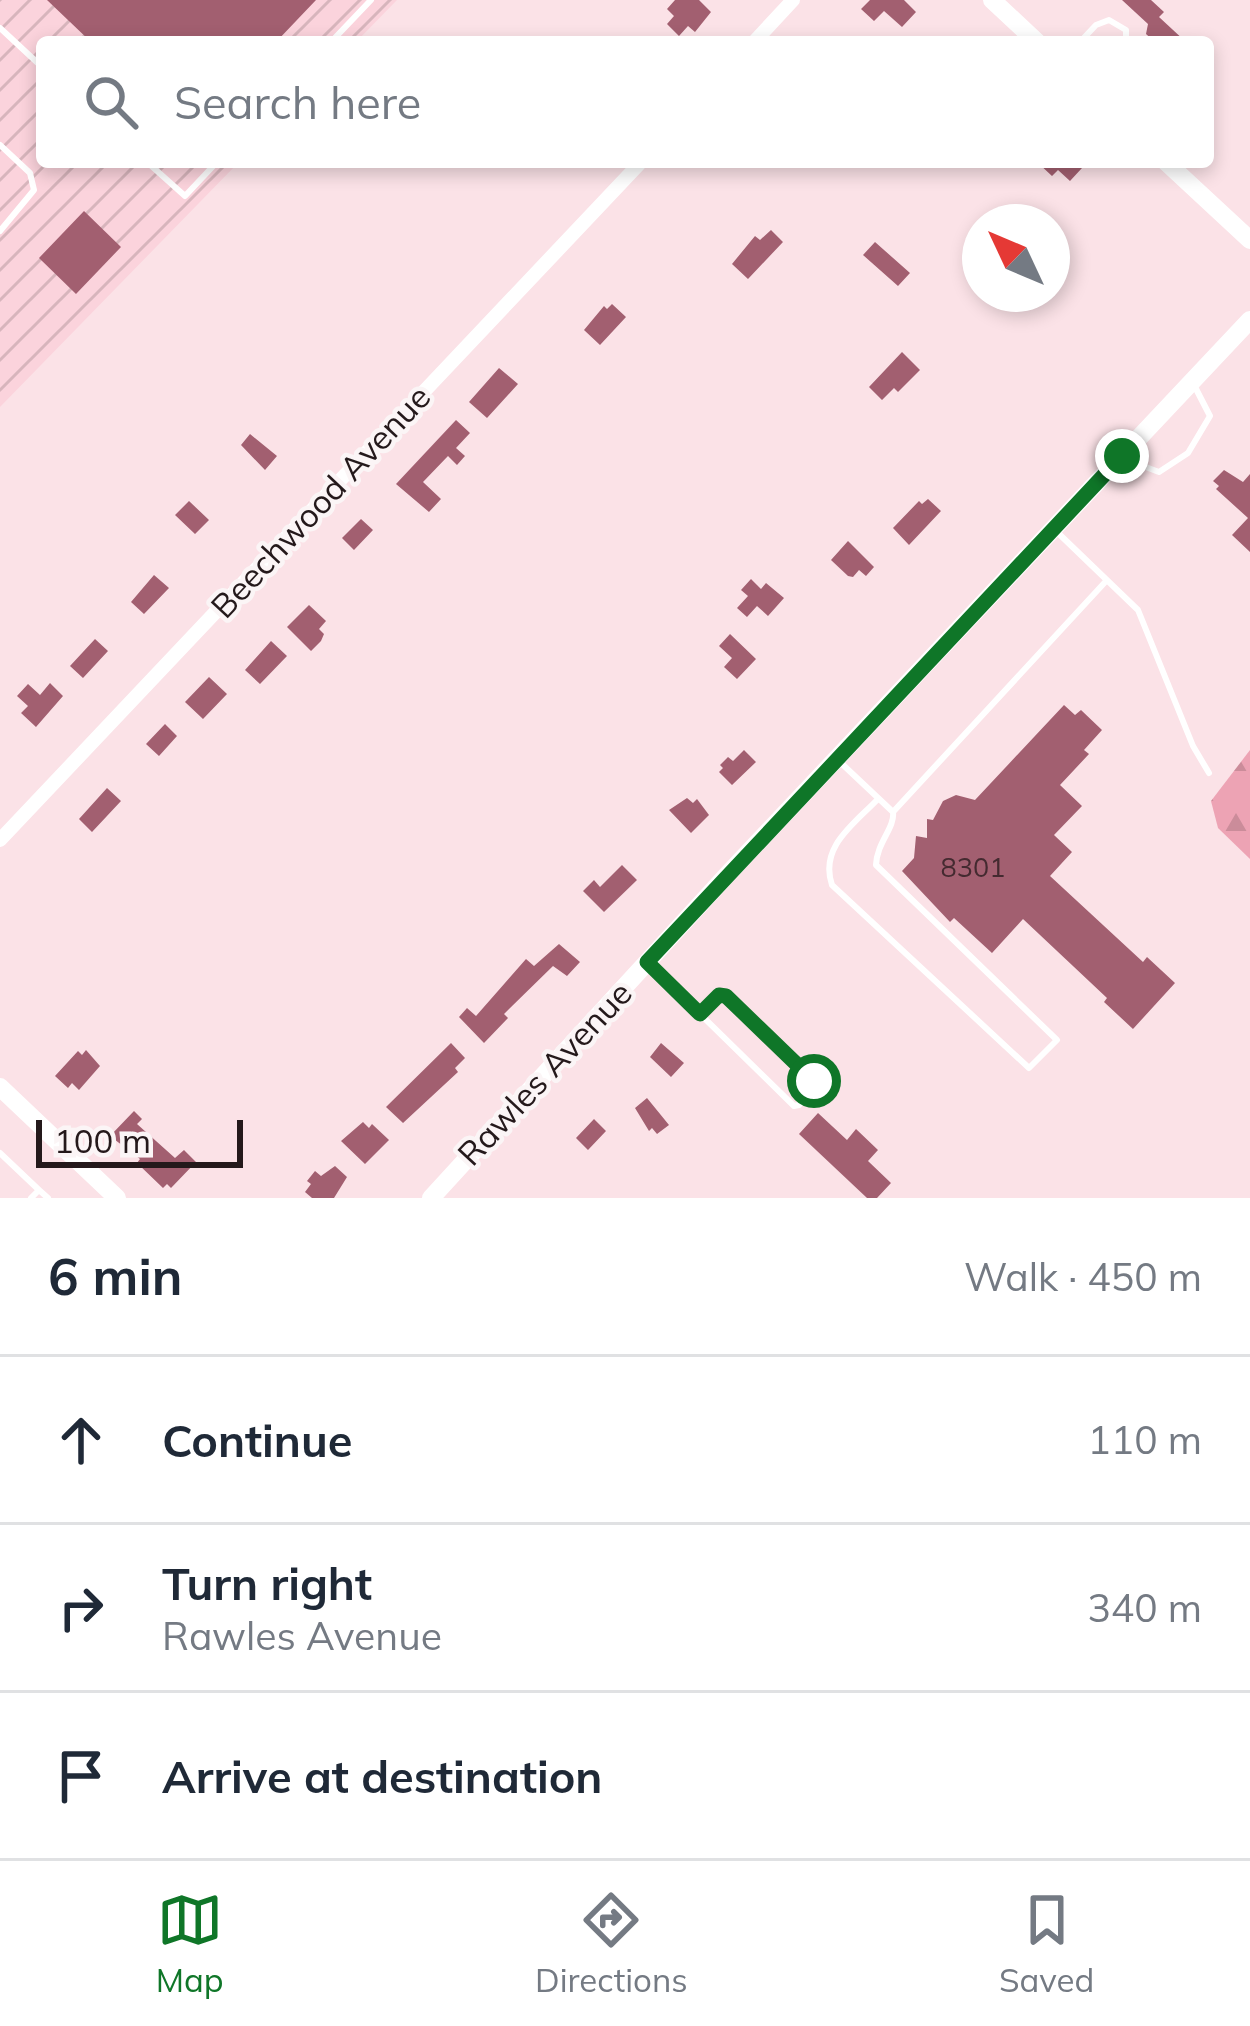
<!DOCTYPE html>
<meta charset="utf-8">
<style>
:root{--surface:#fff;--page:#f2f2f3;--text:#1f2937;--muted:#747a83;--line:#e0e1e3;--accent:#0f7628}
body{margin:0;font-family:Mulish,sans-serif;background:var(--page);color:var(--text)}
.compass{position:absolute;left:962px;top:204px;width:108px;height:108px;border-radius:50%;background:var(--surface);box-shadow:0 6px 18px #0003;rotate:314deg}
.scale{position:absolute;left:36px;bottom:30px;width:207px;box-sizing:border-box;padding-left:12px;border:6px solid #24191b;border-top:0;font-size:33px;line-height:42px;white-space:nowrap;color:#24191b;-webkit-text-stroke:9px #fbf5f6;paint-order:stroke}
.stop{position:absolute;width:36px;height:36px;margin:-27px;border:9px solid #0f7628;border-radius:50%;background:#fff}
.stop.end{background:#0f7628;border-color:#fff;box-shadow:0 3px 12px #0008}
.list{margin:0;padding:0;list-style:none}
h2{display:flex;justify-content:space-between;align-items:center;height:156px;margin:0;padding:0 48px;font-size:51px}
h2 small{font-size:39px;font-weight:400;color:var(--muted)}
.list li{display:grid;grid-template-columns:78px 1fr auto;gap:36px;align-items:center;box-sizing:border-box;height:168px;padding:0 48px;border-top:3px solid var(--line)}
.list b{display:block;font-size:45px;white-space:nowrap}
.list p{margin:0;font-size:39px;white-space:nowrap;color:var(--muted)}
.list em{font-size:39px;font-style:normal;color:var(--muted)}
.icon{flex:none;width:66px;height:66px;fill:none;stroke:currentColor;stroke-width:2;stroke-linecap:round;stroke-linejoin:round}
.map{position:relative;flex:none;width:1250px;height:1198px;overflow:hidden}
.search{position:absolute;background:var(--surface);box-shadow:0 6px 18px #0003;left:36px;right:36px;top:36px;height:132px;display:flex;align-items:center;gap:30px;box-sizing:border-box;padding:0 42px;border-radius:12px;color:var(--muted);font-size:45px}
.sheet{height:660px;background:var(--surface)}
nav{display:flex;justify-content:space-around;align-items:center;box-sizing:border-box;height:168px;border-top:3px solid var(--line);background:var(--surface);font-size:33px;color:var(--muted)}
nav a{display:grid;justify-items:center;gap:6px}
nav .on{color:var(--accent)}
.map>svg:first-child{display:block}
.industrial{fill:url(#industrial-furrows)}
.forest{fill:url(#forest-firs)}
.building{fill:#a25f70}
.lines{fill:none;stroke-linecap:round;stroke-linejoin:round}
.lane{stroke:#fff;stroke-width:6}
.street{stroke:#fff;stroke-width:14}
.secondary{stroke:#fff;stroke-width:18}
.route{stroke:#0f7628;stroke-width:15}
.labels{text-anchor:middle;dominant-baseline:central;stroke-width:9;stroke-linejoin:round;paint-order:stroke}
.number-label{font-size:27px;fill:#442a30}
.street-label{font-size:33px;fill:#24191b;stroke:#fbf5f6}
</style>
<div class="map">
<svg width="1250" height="1198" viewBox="0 0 1250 1198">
<defs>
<pattern id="industrial-furrows" width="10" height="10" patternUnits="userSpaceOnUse" patternTransform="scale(3)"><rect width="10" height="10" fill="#fbd3dc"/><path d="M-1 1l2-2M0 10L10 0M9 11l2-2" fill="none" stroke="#d7b5bc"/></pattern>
<pattern id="forest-firs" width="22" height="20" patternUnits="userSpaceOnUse" patternTransform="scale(3)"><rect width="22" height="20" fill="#eda3b4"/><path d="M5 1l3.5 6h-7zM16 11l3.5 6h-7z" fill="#cb8c9a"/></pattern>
</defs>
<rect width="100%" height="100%" fill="#fbe2e7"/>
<path class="industrial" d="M 0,0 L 397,0 L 356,42 L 42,42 L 42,162 L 239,162 L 0,407 Z"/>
<path class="forest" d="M 1250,750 L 1250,859 L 1218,828 L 1211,801 Z"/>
<path class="building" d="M 47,0 L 316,0 L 276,42 L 91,42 Z
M 675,0 L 699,0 L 711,12 L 695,32 L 688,26 L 679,36 L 667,24 L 674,16 L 667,9 Z
M 870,0 L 904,0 L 916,12 L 902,27 L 884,11 L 874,21 L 861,9 Z
M 1122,0 L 1151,0 L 1164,12 L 1159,17 L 1186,42 L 1155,42 L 1146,34 L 1148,24 Z
M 1037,162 L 1075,162 L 1082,168 L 1070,181 L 1058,170 L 1052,176 Z
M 84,211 L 121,247 L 76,294 L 39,258 Z
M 771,230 L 783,242 L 748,279 L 732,264 L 755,236 L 760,240 Z
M 875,242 L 910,273 L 898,286 L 863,255 Z
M 612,304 L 626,317 L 600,345 L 584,330 L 604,306 L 607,309 Z
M 902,352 L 920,370 L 898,392 L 894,388 L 882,400 L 869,387 Z
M 499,368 L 518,384 L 487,418 L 469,402 Z
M 456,420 L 470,433 L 456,448 L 465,456 L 457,465 L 448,456 L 423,482 L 441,499 L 429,512 L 396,484 Z
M 250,434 L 277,456 L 265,470 L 241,445 Z
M 1224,470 L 1243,482 L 1250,474 L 1250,552 L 1232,535 L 1248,518 L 1216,489 L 1219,486 L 1213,481 Z
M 928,499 L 941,511 L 909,545 L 893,528 L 919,501 L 922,504 Z
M 189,501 L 209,520 L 195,534 L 175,515 Z
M 361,519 L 373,530 L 354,550 L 342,538 Z
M 848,541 L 874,567 L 866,576 L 859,570 L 853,577 L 848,576 L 831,560 Z
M 154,575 L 169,588 L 144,614 L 131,602 Z
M 751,579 L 761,589 L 766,583 L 784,598 L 768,616 L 757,606 L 747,617 L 737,608 L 748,596 L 741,590 Z
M 309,605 L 326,621 L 319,629 L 324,634 L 321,641 L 311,651 L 287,627 Z
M 730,634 L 756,659 L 737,679 L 724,667 L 732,658 L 719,646 Z
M 95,639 L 108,651 L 83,678 L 70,666 Z
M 271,641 L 287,656 L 260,684 L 245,670 Z
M 209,677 L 227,694 L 203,719 L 185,702 Z
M 50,683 L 63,696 L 36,727 L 21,713 L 28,706 L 17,696 L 28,684 L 40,695 Z
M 1064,705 L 1075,715 L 1081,710 L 1102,730 L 1084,750 L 1089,754 L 1060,785 L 1082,806 L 1054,835 L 1072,852 L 1050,876 L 1143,962 L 1147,957 L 1175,983 L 1133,1029 L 1104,1002 L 1107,998 L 1023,919 L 992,953 L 954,918 L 950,922 L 902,871 L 914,858 L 916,836 L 927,838 L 927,819 L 933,820 L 943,801 L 956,795 L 975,800 Z
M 165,724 L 177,736 L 159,756 L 146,744 Z
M 744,750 L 756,762 L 732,785 L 719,772 L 723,768 L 720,765 L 728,757 L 733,761 Z
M 107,788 L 121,801 L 92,832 L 79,819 Z
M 687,798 L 693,803 L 697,799 L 709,815 L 691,833 L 669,810 Z
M 622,865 L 637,880 L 604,912 L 583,891 L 594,880 L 600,887 Z
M 559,944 L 580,962 L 567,976 L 553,966 L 504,1014 L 508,1018 L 484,1043 L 459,1017 L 467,1008 L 476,1016 L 526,959 L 534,966 Z
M 451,1043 L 465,1058 L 455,1068 L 458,1072 L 403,1123 L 386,1107 Z
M 661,1043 L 684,1063 L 671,1077 L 650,1057 Z
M 86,1050 L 100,1066 L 79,1090 L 72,1083 L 68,1088 L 55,1076 L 78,1051 L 82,1055 Z
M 647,1098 L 669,1125 L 657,1134 L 652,1128 L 649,1131 L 635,1108 Z
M 134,1111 L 142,1119 L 137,1124 L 175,1158 L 184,1150 L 196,1162 L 171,1188 L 167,1184 L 163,1188 L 137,1163 L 140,1159 L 110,1136 Z
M 818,1113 L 847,1140 L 856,1129 L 878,1150 L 868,1161 L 891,1183 L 877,1198 L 867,1198 L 799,1134 Z
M 594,1119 L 606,1131 L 588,1150 L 576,1138 Z
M 363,1122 L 369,1128 L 372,1124 L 389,1140 L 365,1164 L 341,1141 Z
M 335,1166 L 347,1177 L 334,1198 L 312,1198 L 305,1192 L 311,1184 L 307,1181 L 315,1171 L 321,1176 Z"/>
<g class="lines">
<path class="lane" d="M 0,28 L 42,67
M 331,42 L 371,0
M 1080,42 L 1096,25 L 1109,20 L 1126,30 L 1126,42
M 0,145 L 30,173 L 34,190 L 0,231
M 147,162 L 185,196 L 217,162
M 1127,460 L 1159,472 L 1188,453 L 1210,416 L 1194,385
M 1057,532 L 1138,610 L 1193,746 L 1209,773
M 840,762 L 893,812 L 1107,580
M 878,799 C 854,824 819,847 832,885 L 1029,1068 L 1057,1040 L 876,865 C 877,842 895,828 893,812
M 649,964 L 794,1106 L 799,1105 L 815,1086 L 726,996 L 719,995 L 700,1014
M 0,1153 L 39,1190
M 31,1198 L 39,1190 L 48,1198"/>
<path class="street" d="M 754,42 L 793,0
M 0,840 L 641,162"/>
<path class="secondary" d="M 992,0 L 1037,42
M 1166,162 L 1250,240
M 0,1087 L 117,1198
M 431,1198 L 726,876 L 1250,320"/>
</g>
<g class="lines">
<path class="route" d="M 814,1081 L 726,996 L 719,995 L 700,1014 L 647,962 L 1122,456"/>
</g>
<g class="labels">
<g class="number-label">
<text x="973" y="867">8301</text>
</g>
<g class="street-label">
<text transform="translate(320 501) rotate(-47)">Beechwood Avenue</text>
<text transform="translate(544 1073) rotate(-47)">Rawles Avenue</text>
</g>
</g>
</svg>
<svg class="compass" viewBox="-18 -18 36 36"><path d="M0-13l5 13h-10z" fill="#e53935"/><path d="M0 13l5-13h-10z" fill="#747a83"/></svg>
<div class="scale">100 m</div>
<div class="stop" style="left:814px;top:1081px"></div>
<div class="stop end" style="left:1122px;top:456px"></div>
<div class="search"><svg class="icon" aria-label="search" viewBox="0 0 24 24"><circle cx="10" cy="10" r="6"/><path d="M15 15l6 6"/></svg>Search here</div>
</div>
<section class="sheet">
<h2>6 min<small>Walk · 450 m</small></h2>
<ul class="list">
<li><svg class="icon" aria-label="ahead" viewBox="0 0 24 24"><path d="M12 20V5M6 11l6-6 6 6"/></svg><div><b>Continue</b></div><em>110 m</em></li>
<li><svg class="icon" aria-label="right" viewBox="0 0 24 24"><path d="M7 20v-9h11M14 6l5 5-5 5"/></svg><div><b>Turn right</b><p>Rawles Avenue</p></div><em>340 m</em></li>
<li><svg class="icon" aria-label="arrive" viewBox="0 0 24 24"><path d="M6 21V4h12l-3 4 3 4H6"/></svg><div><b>Arrive at destination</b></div></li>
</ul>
</section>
<nav>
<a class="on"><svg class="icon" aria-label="map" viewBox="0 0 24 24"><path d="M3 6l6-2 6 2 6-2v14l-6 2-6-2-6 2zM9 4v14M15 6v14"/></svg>Map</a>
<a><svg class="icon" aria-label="directions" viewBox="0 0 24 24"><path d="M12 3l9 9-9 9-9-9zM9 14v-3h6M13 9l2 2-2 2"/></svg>Directions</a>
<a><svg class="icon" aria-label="saved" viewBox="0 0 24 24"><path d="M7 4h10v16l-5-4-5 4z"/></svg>Saved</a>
</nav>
